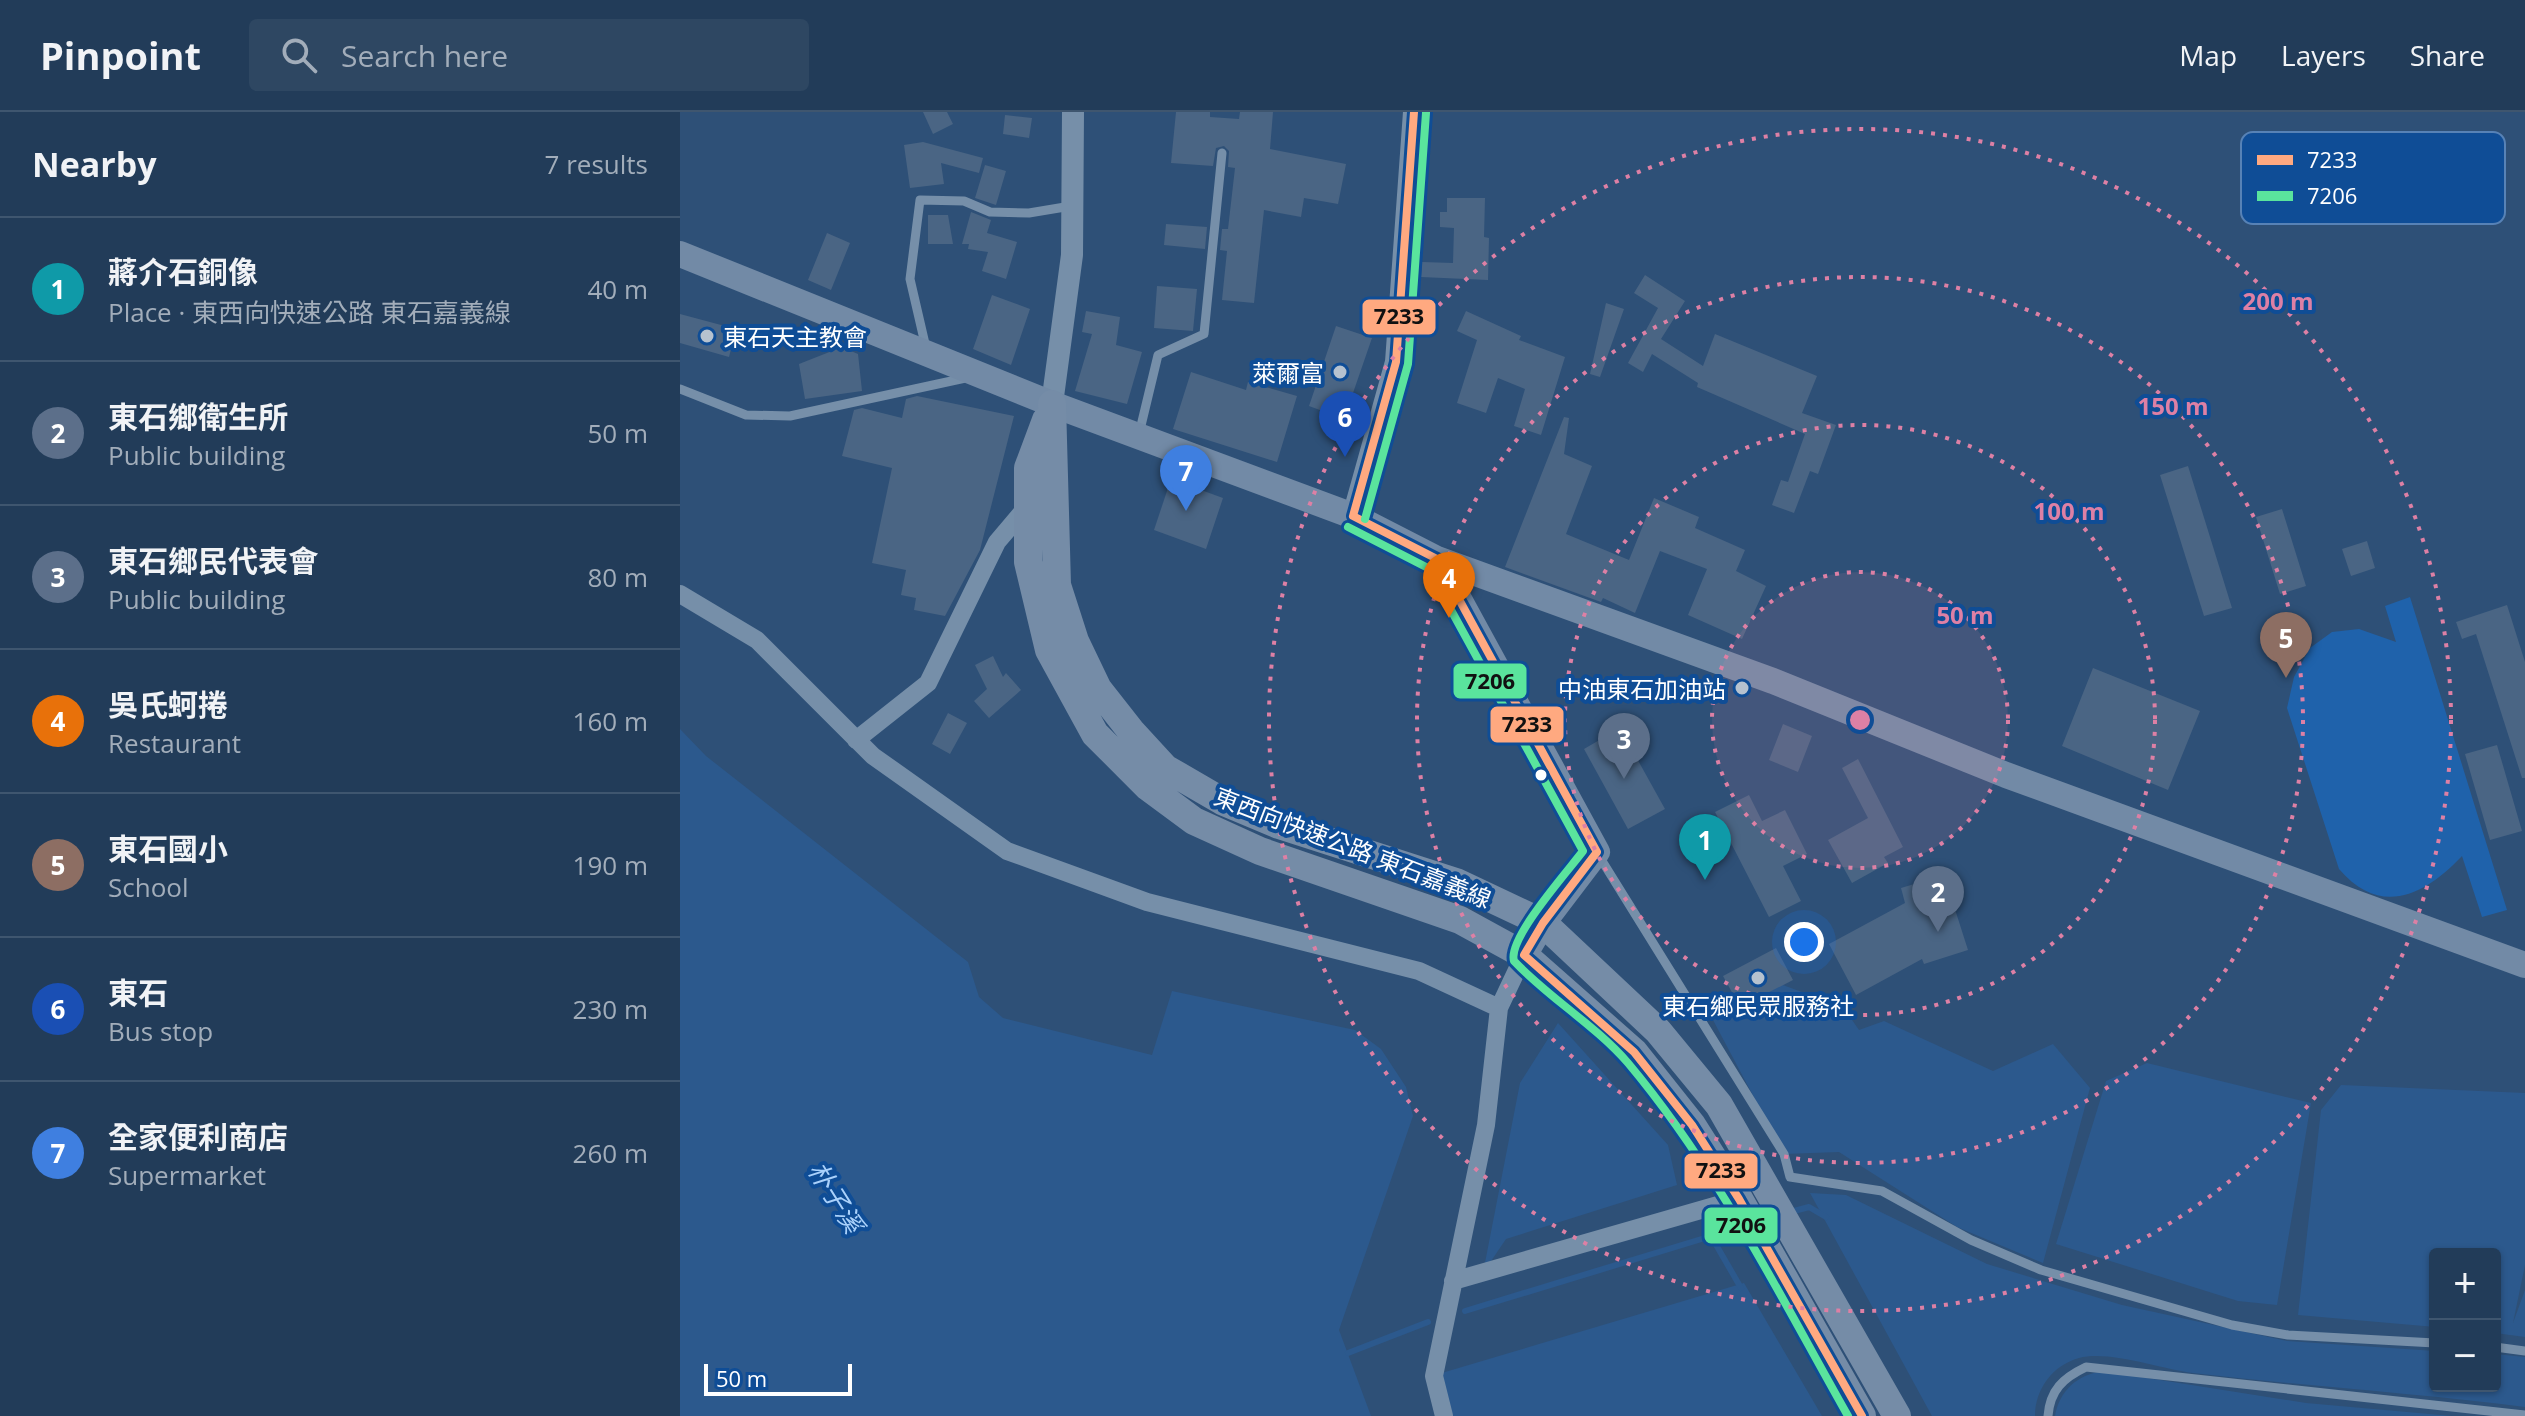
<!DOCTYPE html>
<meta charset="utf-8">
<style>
:root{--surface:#223c59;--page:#2e4762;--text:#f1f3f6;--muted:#a2adba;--line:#3f566f;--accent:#e797bd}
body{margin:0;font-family:"Open Sans","Noto Sans TC",sans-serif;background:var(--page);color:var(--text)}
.controls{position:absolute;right:24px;bottom:24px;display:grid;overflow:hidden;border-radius:8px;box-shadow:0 2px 6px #0004}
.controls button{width:72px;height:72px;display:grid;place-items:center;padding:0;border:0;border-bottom:2px solid var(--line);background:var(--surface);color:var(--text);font:40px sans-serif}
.scale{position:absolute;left:24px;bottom:20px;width:148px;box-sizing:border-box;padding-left:8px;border:4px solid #fff;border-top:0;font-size:22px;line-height:28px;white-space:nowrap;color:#fff;-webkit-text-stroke:6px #0f4d96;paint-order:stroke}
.you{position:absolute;left:1124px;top:830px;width:28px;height:28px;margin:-20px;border:6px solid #fff;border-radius:50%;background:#1a73e8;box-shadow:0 0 0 12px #1a73e833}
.badge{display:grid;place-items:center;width:52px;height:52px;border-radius:50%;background:var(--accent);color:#fff;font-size:26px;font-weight:700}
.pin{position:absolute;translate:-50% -66px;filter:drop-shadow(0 2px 4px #0008)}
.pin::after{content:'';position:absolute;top:42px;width:28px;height:24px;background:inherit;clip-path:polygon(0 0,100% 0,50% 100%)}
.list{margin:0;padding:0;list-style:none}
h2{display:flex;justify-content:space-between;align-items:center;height:104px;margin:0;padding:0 32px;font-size:34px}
h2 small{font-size:26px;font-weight:400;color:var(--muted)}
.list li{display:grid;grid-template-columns:52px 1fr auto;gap:24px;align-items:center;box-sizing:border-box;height:144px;padding:0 32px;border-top:2px solid var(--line)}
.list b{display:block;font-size:30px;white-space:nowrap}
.list p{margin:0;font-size:26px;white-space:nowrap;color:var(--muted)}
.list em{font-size:26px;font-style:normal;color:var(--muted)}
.icon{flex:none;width:44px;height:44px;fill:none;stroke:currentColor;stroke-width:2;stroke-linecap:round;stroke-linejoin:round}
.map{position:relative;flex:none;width:1845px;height:1304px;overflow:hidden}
header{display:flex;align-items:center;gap:48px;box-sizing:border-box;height:112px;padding:0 40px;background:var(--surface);border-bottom:2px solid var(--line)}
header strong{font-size:38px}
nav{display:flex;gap:44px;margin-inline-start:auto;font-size:28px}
.search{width:560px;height:72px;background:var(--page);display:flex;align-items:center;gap:20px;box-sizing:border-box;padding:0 28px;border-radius:8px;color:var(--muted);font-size:30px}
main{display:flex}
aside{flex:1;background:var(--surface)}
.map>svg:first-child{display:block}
.green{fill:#1f62ab}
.water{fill:#2c598d}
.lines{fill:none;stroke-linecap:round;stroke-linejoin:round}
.stream{stroke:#2c598d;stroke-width:6}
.building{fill:#4a6584}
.service{stroke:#768fa9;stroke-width:9}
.minor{stroke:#768fa9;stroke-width:18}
.tertiary{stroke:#768fa9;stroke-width:22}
.secondary{stroke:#728aa6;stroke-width:26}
.primary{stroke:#758ca7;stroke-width:28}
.bus-1-casing{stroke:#0f4d96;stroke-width:14}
.bus-2-casing{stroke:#0f4d96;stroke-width:14}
.bus-1{stroke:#ffa980;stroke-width:8}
.bus-2{stroke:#5ae49d;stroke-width:8}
.ring{fill:none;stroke:#dd80a5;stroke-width:4;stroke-dasharray:4 8}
.poi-dot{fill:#b6c2cf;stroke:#0f4d96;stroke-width:3}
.bus-dot{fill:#fff;stroke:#0f4d96;stroke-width:3}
.labels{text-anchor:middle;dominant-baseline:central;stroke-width:8;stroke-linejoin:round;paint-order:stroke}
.poi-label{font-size:24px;fill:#fff;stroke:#0f4d96;text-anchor:end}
.street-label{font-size:24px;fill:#fff;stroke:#0f4d96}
.water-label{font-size:26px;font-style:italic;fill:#aad1fb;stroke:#0f4d96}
.key{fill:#0f4d96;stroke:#5782b6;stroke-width:2}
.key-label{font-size:22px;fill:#fff}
.centre{fill:#dd80a5;stroke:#0f4d96;stroke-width:4}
.ring-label{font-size:24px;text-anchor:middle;font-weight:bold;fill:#dd80a5;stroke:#0f4d96;stroke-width:8;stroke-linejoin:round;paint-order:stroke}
.line-badge{stroke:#0f4d96;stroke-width:3}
.pale-badge-label{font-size:22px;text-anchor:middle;font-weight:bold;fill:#111}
</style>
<header>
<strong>Pinpoint</strong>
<div class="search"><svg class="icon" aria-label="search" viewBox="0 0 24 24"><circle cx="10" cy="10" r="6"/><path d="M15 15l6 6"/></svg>Search here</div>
<nav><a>Map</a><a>Layers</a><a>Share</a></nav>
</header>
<main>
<aside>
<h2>Nearby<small>7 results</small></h2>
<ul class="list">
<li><span class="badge" style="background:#0f9aa8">1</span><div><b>蔣介石銅像</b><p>Place · 東西向快速公路 東石嘉義線</p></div><em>40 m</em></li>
<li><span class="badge" style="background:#5c6f8a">2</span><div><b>東石鄉衛生所</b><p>Public building</p></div><em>50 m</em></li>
<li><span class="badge" style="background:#5c6f8a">3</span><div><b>東石鄉民代表會</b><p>Public building</p></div><em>80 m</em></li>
<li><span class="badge" style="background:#e8710a">4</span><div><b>吳氏蚵捲</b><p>Restaurant</p></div><em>160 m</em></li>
<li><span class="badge" style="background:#8d6e63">5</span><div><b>東石國小</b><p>School</p></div><em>190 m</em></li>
<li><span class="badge" style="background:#1a4fb4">6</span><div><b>東石</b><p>Bus stop</p></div><em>230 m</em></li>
<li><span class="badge" style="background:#3f7fe0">7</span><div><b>全家便利商店</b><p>Supermarket</p></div><em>260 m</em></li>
</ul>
</aside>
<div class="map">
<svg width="1845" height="1304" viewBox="0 0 1845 1304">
<rect width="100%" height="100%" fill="#2e5077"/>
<path class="green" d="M 1730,485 L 1827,798 L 1802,805 L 1782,744 C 1745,783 1701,806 1659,757 L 1607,596 L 1614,565 L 1630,536 L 1652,520 L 1679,517 L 1716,530 L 1705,494 Z"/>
<path class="water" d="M 0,617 L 26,644 L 288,850 L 299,885 L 323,906 L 472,943 L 492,879 L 675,918 L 701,937 L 726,975 L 733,1004 L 659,1218 L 691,1304 L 0,1304 Z
M 1089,868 L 1163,895 L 1179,918 L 1204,909 L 1313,959 L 1373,932 L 1410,976 L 1363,1151 L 1277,1115 L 1159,1040 L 1104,1042 L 1033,908 Z
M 878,911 L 988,1033 L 997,1073 L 826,1127 L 803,1161 L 840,971 Z
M 1467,951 L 1631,991 L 1597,1193 L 1558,1189 L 1376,1132 L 1426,969 Z
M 1661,973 L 1845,981 L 1845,1153 L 1833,1211 L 1845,1178 L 1845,1225 L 1815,1221 L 1815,1142 L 1755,1142 L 1755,1215 L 1618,1203 L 1641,998 Z
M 1130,1081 L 1166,1083 L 1307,1152 L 1442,1193 L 1607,1229 L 1755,1239 L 1755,1274 L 1815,1274 L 1815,1242 L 1845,1245 L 1845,1295 C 1734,1281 1623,1274 1513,1261 C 1481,1257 1429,1238 1399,1246 C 1373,1253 1355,1277 1355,1304 L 1252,1304 Z
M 1064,1171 L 1142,1304 L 767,1304 L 755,1263 Z
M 1423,1259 L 1626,1291 L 1772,1304 L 1375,1304 C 1380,1278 1397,1263 1423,1259 Z"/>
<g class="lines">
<path class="stream" d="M 1114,1099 L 1129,1095 L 1146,1105
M 1031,1124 L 1061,1176
M 785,1199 L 1061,1115
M 668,1241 L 748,1210"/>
</g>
<path class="building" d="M 243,0 L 267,0 L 273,12 L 253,22 Z
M 496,0 L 530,0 L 530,5 L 559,7 L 560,0 L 593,0 L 590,37 L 666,52 L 658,92 L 624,86 L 621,105 L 584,98 L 574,191 L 542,188 L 547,139 L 540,138 L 542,117 L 548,117 L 555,56 L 548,55 L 549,39 L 544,34 L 536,36 L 533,54 L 491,51 Z
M 325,3 L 352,6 L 349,26 L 323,22 Z
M 243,30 L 303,46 L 299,61 L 261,51 L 264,72 L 230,76 L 224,33 Z
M 305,53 L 326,59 L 316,93 L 295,86 Z
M 767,86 L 805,86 L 804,125 L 809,126 L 808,168 L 741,165 L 742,150 L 773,151 L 774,116 L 760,115 L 760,100 L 767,100 Z
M 291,100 L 311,108 L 307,121 L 337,130 L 326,167 L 302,159 L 308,140 L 288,137 L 289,132 L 282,132 Z
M 248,103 L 268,103 L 273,132 L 248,132 Z
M 486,112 L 527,115 L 525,137 L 484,133 Z
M 147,121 L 170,131 L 151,178 L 128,168 Z
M 965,163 L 1005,189 L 981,227 L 1023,254 L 1035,222 L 1137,264 L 1122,301 L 1156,313 L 1138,362 L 1130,359 L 1114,401 L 1092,393 L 1101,368 L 1108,370 L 1125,322 L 1017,275 L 1018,271 L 972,242 L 963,260 L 948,251 L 978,196 L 954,181 Z
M 477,174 L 517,177 L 513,219 L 474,216 Z
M 312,183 L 350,197 L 331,253 L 293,237 Z
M 926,191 L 944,197 L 920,265 L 910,262 Z
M 406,199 L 440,205 L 436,233 L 462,240 L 447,292 L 395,279 L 412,222 L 402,220 Z
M 786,199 L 841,224 L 839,228 L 885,245 L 861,323 L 834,314 L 845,277 L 818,266 L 806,301 L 777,291 L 797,228 L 777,219 Z
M 0,202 L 56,217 L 49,245 L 0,231 Z
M 656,214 L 692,226 L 664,307 L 629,294 Z
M 152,231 L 178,242 L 182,279 L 125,287 L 119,252 L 152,239 Z
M 511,260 L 566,278 L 568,270 L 617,284 L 597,350 L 493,317 Z
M 237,284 L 334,304 L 300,438 L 265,504 L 234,498 L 236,486 L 221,483 L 226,458 L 192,451 L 212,356 L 162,344 L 174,298 L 182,296 L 222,306 L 226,287 Z
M 884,305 L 889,306 L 884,342 L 912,354 L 886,422 L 949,448 L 974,386 L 1019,405 L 1015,416 L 1065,438 L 1056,459 L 1086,474 L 1062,527 L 1008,503 L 1027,457 L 980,439 L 955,501 L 923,486 L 921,490 L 825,455 Z
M 1508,354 L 1552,496 L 1524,504 L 1480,363 Z
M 491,367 L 543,386 L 526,437 L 474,418 Z
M 1602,397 L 1626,474 L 1600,482 L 1576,405 Z
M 1687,429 L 1695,456 L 1671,464 L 1662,437 Z
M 1827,493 L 1845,550 L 1845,666 L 1842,666 L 1796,522 L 1782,527 L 1776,510 Z
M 313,544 L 323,565 L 326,561 L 341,578 L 309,606 L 294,589 L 307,577 L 295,553 Z
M 1413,556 L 1520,599 L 1488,678 L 1382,634 Z
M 268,601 L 287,611 L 270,642 L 252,632 Z
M 1103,612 L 1132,624 L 1118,660 L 1089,648 Z
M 940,616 L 985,697 L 948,717 L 904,637 Z
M 1817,633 L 1842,719 L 1810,728 L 1785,642 Z
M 1178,647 L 1223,735 L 1204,745 L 1208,751 L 1172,771 L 1148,728 L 1188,706 L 1162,656 Z
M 1069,683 L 1082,709 L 1105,698 L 1127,742 L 1103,754 L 1121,789 L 1089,805 L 1035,700 Z
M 1264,763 L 1288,838 L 1244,852 L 1242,847 L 1176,883 L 1149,832 L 1225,791 L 1221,776 Z
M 1096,836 L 1113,868 L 1060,895 L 1043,864 Z"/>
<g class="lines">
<path class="service" d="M 246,236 L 230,167 L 240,88 L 284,89 L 310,100 L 349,101 L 391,94
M 0,277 L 66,303 L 110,304 L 290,265
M 459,322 L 478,243 L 524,222 L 542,41
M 919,744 L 1104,1042 L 1110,1065 L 1202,1079 L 1291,1128 L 1361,1158 L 1552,1213 L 1608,1223 L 1755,1231
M 1815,1235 L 1845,1239
M 1368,1304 C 1370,1278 1383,1266 1406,1255 L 1845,1303"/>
<path class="minor" d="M 0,482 L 77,528 L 193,644 L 327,739 L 467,790 L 739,859 L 819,896
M 176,628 L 248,571 L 317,430 L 345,397 L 351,397
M 773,1169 L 1059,1087
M 764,1304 L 754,1264 L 806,1013 L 819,896 L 844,843"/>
<path class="tertiary" d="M 372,292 L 392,143 L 393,0
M 673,404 L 716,250 L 734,0"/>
<path class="secondary" d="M 0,142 L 372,292 L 673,404 L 757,447 L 917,740 L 863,811 L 844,843
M 757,447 L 1093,569 L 1326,663 L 1845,853"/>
<path class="primary" d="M 372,292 L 377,473 L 395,529 L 418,577 L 451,619 L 485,656 L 542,689 L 599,713 L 776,770 L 863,811 L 978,919 L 1039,993 L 1217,1304
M 366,308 L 348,356 L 348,450 L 369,538 L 415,622 L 468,675 L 514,709 L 580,739 L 780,808 L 844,843 L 954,940 L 1012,1013 L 1059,1087 L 1182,1304"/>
<g class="bus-1-casing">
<path id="bus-1" d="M 673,404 L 757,447 L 917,740 L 863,811 L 844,843 L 954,940 L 1012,1013 L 1059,1087 L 1182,1304
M 673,404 L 716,250 L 734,0"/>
</g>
<g class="bus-2-casing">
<path id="bus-2" d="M 685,407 L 728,252 L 746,1
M 668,415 L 748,456 L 903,739 C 888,759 827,827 834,849 C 869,886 915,913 948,951 C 1038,1058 1100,1184 1168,1304"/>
</g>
<use href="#bus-1" class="bus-1"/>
<use href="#bus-2" class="bus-2"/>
</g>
<circle cx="1180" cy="608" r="148" fill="#dd80a5" fill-opacity=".12"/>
<g class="ring">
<circle cx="1180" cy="608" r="148"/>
<circle cx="1180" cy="608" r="295"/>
<circle cx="1180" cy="608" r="443"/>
<circle cx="1180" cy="608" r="591"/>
</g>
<g class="poi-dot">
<circle cx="27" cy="224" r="8"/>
<circle cx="660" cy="260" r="8"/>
<circle cx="1062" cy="576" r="8"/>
<circle cx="1078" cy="866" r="8"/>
</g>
<circle class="bus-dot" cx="861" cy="663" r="7"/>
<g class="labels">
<g class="poi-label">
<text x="43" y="224" text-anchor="start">東石天主教會</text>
<text x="644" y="260">萊爾富</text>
<text x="1046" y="576">中油東石加油站</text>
<text x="1078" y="893" text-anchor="middle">東石鄉民眾服務社</text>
</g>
<g class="street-label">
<text transform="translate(673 735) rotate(21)">東西向快速公路 東石嘉義線</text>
</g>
<g class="water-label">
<text transform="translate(156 1085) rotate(58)">朴子溪</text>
</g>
</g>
<rect x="1561" y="20" width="264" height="92" rx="12" class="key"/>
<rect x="1577" y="43" width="36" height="10" fill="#ffa980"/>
<rect x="1577" y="79" width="36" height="10" fill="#5ae49d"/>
<g class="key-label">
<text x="1627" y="56">7233</text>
<text x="1627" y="92">7206</text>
</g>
<circle cx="1180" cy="608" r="12" class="centre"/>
<g class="ring-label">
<text x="1598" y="198">200 m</text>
<text x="1493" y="303">150 m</text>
<text x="1389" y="408">100 m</text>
<text x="1285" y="512">50 m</text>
</g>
<g class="line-badge">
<rect x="681" y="186" width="76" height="38" rx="8" fill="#ffa980"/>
<rect x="772" y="550" width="76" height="38" rx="8" fill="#5ae49d"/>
<rect x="809" y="593" width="76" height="39" rx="8" fill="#ffa980"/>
<rect x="1003" y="1040" width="76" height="38" rx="8" fill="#ffa980"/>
<rect x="1023" y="1094" width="76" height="39" rx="8" fill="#5ae49d"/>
</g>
<g class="pale-badge-label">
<text x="719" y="212">7233</text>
<text x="810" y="577">7206</text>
<text x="847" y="620">7233</text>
<text x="1041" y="1066">7233</text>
<text x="1061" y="1121">7206</text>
</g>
</svg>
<div class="controls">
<button>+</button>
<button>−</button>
</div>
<div class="scale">50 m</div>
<div class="you"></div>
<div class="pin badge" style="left:1025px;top:768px;background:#0f9aa8">1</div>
<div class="pin badge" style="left:1258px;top:820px;background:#5c6f8a">2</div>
<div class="pin badge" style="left:944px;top:667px;background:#5c6f8a">3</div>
<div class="pin badge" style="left:769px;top:506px;background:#e8710a">4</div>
<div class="pin badge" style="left:1606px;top:566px;background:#8d6e63">5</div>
<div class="pin badge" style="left:665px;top:345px;background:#1a4fb4">6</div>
<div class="pin badge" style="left:506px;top:399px;background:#3f7fe0">7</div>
</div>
</main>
